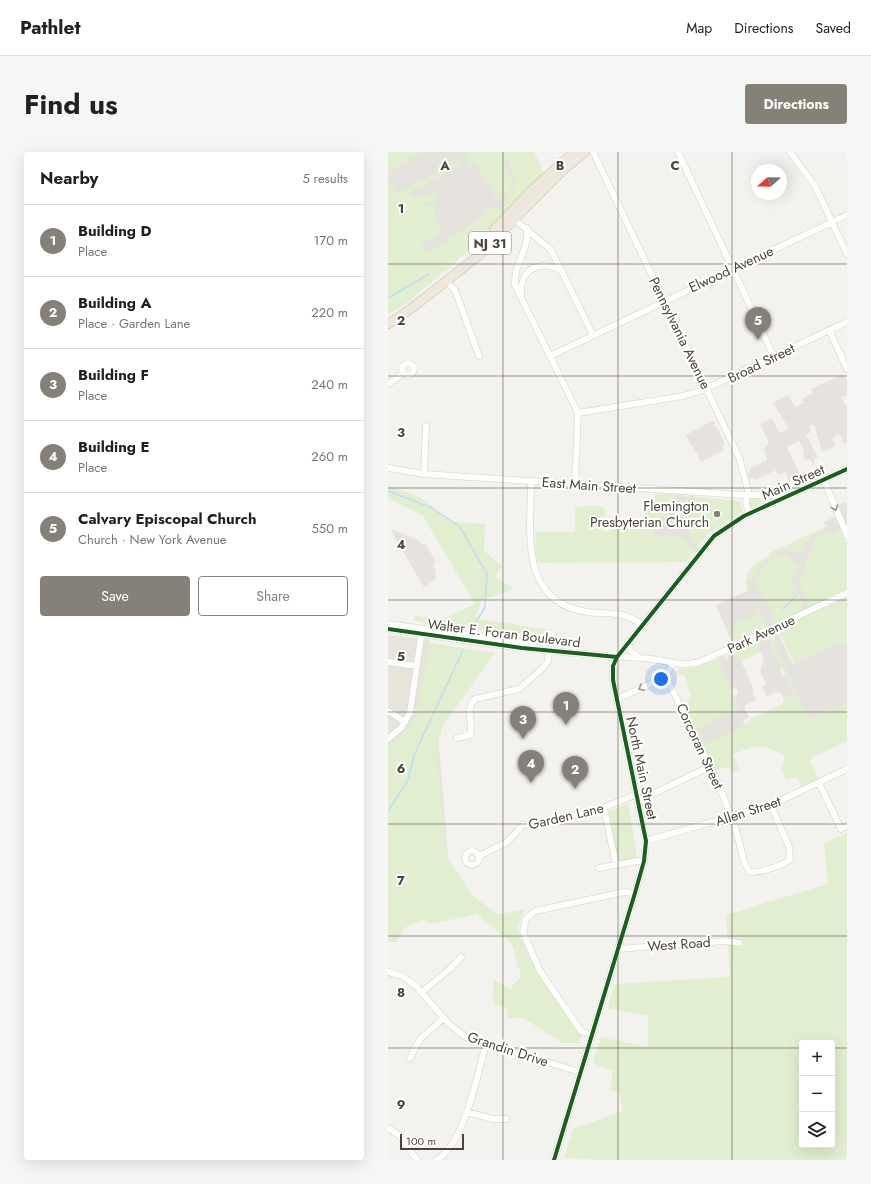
<!DOCTYPE html>
<meta charset="utf-8">
<style>
:root{--surface:#fff;--page:#f6f6f6;--text:#202124;--muted:#757577;--line:#e0e0e0;--accent:#868178}
body{margin:0;font-family:Jost,sans-serif;background:var(--page);color:var(--text)}
.controls{position:absolute;right:12px;bottom:12px;display:grid;overflow:hidden;border-radius:4px;box-shadow:0 4px 16px #0002}
.controls button{width:36px;height:36px;display:grid;place-items:center;padding:0;border:0;border-bottom:1px solid var(--line);background:var(--surface);color:var(--text);font:20px sans-serif}
.compass{position:absolute;left:363px;top:12px;width:36px;height:36px;border-radius:50%;background:var(--surface);box-shadow:0 4px 16px #0002;rotate:250deg}
.scale{position:absolute;left:12px;bottom:10px;width:64px;box-sizing:border-box;padding-left:4px;border:2px solid #4b4439;border-top:0;font-size:11px;line-height:14px;white-space:nowrap;color:#4b4439;-webkit-text-stroke:3px #fff;paint-order:stroke}
.you{position:absolute;left:273px;top:527px;width:14px;height:14px;margin:-10px;border:3px solid #fff;border-radius:50%;background:#1a73e8;box-shadow:0 0 0 6px #1a73e833}
.badge{display:grid;place-items:center;width:26px;height:26px;border-radius:50%;background:var(--accent);color:#fff;font-size:13px;font-weight:700}
.pin{position:absolute;translate:-50% -33px;filter:drop-shadow(0 1px 2px #0008)}
.pin::after{content:'';position:absolute;top:21px;width:14px;height:12px;background:inherit;clip-path:polygon(0 0,100% 0,50% 100%)}
.list{margin:0;padding:0;list-style:none}
h2{display:flex;justify-content:space-between;align-items:center;height:52px;margin:0;padding:0 16px;font-size:17px}
h2 small{font-size:13px;font-weight:400;color:var(--muted)}
.list li{display:grid;grid-template-columns:26px 1fr auto;gap:12px;align-items:center;box-sizing:border-box;height:72px;padding:0 16px;border-top:1px solid var(--line)}
.list b{display:block;font-size:15px;white-space:nowrap}
.list p{margin:0;font-size:13px;white-space:nowrap;color:var(--muted)}
.list em{font-size:13px;font-style:normal;color:var(--muted)}
.actions{display:flex;gap:8px;padding:12px 16px}
.actions a{flex:1;padding:9px 0;border:1px solid var(--accent);border-radius:4px;text-align:center;font-size:14px;color:var(--accent)}
.actions .main{background:var(--accent);color:#fff}
.icon{flex:none;width:22px;height:22px;fill:none;stroke:currentColor;stroke-width:2;stroke-linecap:round;stroke-linejoin:round}
.map{position:relative;flex:none;width:459px;height:1008px;overflow:hidden;border-radius:4px}
header{display:flex;align-items:center;gap:24px;box-sizing:border-box;height:56px;padding:0 20px;background:var(--surface);border-bottom:1px solid var(--line)}
header strong{font-size:19px}
nav{display:flex;gap:22px;margin-inline-start:auto;font-size:14px}
.intro{display:flex;align-items:center;justify-content:space-between;box-sizing:border-box;height:96px;padding:0 24px}
h1{margin:0;font-size:28px}
.button{padding:10px 18px;border-radius:4px;background:var(--accent);color:#fff;font-size:14px;font-weight:700}
main{display:flex;gap:24px;padding:0 24px}
aside{flex:1;background:var(--surface);border-radius:4px;box-shadow:0 4px 16px #0002}
.map>svg:first-child{display:block}
.residential{fill:#e7e4dc}
.green{fill:#e1eecf;fill-rule:evenodd}
.parking{fill:#e6e3df}
.lines{fill:none;stroke-linecap:round;stroke-linejoin:round}
.stream{stroke:#c0ddf1;stroke-width:1.5}
.minor-casing{stroke:#d2d0cb;stroke-width:7}
.highway-casing{stroke:#ccbfa9;stroke-width:10}
.minor{stroke:#fdfdfc;stroke-width:6}
.highway{stroke:#ede8db;stroke-width:9}
.cycleway-casing{stroke:#fff;stroke-width:6}
.cycleway{stroke:#1b5e20;stroke-width:4}
.oneway{stroke:#9b9791}
.grid{fill:none;stroke:#4b4439;stroke-width:1;stroke-opacity:0.55}
.poi-dot{fill:#868178;stroke:#fff;stroke-width:1.5}
.labels{text-anchor:middle;dominant-baseline:central;stroke-width:4;stroke-linejoin:round;paint-order:stroke}
.shield{fill:#fff;stroke:#817c74;stroke-width:1}
.shield-label{font-size:13px;font-weight:bold;fill:#4b4439}
.street-label{font-size:14px;fill:#4b4439;stroke:#fff}
.poi-label{font-size:14px;fill:#4b4439;stroke:#fff;text-anchor:end}
.grid-label{font-size:13px;text-anchor:middle;font-weight:bold;fill:#4b4439;stroke:#fff;stroke-width:4;stroke-linejoin:round;paint-order:stroke}
</style>
<header>
<strong>Pathlet</strong>
<nav><a>Map</a><a>Directions</a><a>Saved</a></nav>
</header>
<div class="intro"><h1>Find us</h1><a class="button">Directions</a></div>
<main>
<aside>
<h2>Nearby<small>5 results</small></h2>
<ul class="list">
<li><span class="badge">1</span><div><b>Building D</b><p>Place</p></div><em>170 m</em></li>
<li><span class="badge">2</span><div><b>Building A</b><p>Place · Garden Lane</p></div><em>220 m</em></li>
<li><span class="badge">3</span><div><b>Building F</b><p>Place</p></div><em>240 m</em></li>
<li><span class="badge">4</span><div><b>Building E</b><p>Place</p></div><em>260 m</em></li>
<li><span class="badge">5</span><div><b>Calvary Episcopal Church</b><p>Church · New York Avenue</p></div><em>550 m</em></li>
</ul>
<div class="actions"><a class="main">Save</a><a>Share</a></div>
</aside>
<div class="map">
<svg width="459" height="1008" viewBox="0 0 459 1008">
<rect width="100%" height="100%" fill="#f4f2ee"/>
<path class="residential" d="M 0,483 L 42,488 L 63,738 L 0,765 Z"/>
<path class="green" d="M 0,0 L 146,0 L 156,21 C 121,59 85,97 44,130 C 30,142 16,154 0,163 Z
M 0,334 L 32,345 L 64,370 L 97,372 L 96,399 L 114,414 L 107,424 L 125,437 L 93,449 L 87,466 L 161,478 L 160,488 L 142,484 L 26,469 L 27,464 L 55,467 L 87,452 L 35,364 L 0,346 Z
M 267,341 L 352,349 L 355,359 L 321,381 L 298,410 L 148,411 L 147,380 L 187,380 L 187,356 L 202,353 L 216,355 L 218,364 L 212,375 L 215,379 L 219,381 L 224,377 L 262,377 L 261,367 L 257,361 L 262,350 L 267,352 Z
M 363,345 L 377,349 L 363,357 L 361,350 Z
M 450,369 L 459,392 L 459,437 L 378,476 L 376,475 C 371,459 349,432 363,416 C 368,411 376,407 381,403 L 381,401 Z
M 361,445 L 374,477 L 346,489 L 331,460 Z
M 459,445 L 459,490 L 457,491 L 455,488 L 406,511 L 390,477 Z
M 383,481 L 389,491 L 386,493 L 420,565 L 423,564 L 425,567 L 459,551 L 459,549 L 459,589 L 425,605 L 422,610 L 431,627 L 414,635 L 409,626 L 404,625 L 398,628 L 392,615 L 397,610 L 396,604 C 377,591 366,593 345,603 L 352,619 L 344,620 L 339,615 L 327,618 L 298,559 L 301,556 L 300,549 L 303,543 L 297,524 L 286,521 L 291,517 L 306,516 L 332,506 L 335,510 L 331,512 L 351,556 L 310,577 L 317,591 L 357,573 L 363,569 L 363,567 L 394,552 L 396,547 L 406,542 L 381,489 L 377,490 L 374,485 Z
M 370,488 L 372,492 L 370,494 L 372,500 L 353,509 L 344,505 L 343,500 Z
M 43,491 L 107,501 L 55,573 L 48,599 L 59,705 L 85,744 L 109,762 L 137,758 L 129,776 L 140,803 L 194,882 L 191,891 L 175,891 L 135,866 L 120,866 L 118,855 L 105,851 L 106,828 L 122,837 L 133,824 L 124,792 L 89,762 L 44,772 L 35,768 L 18,775 L 8,790 L 0,790 L 0,592 L 9,589 L 26,569 Z
M 240,651 L 249,706 L 230,710 L 221,659 Z
M 459,681 L 459,1008 L 212,1008 L 176,1006 L 185,977 L 235,959 L 231,941 L 222,938 L 225,919 L 205,911 L 212,888 L 212,885 L 260,895 L 260,864 L 220,856 L 226,832 L 342,825 L 338,763 L 440,732 L 436,691 ZM 414,891 L 444,891 L 444,993 L 414,993 Z"/>
<path class="parking" d="M 35,0 L 76,0 L 81,11 L 80,13 L 86,11 L 106,39 L 105,43 L 112,48 L 121,39 L 125,31 L 120,16 L 115,14 L 113,10 L 122,7 L 122,14 L 128,28 L 126,36 L 116,50 L 119,52 L 112,59 L 108,56 L 101,56 L 95,60 L 97,63 L 44,98 L 41,95 L 39,100 L 36,100 L 32,94 L 53,79 L 47,66 L 45,55 L 35,53 L 36,50 L 47,52 L 47,48 L 45,46 L 48,41 L 46,39 L 31,47 L 28,43 L 25,44 L 23,40 L 76,11 L 72,8 L 11,41 L 8,40 L 0,28 L 0,19 Z
M 455,222 L 459,229 L 459,243 L 453,246 L 459,254 L 459,291 L 456,292 L 451,282 L 444,286 L 448,294 L 434,300 L 426,272 L 421,274 L 423,280 L 418,283 L 430,305 L 426,307 L 426,315 L 422,307 L 417,308 L 415,303 L 417,302 L 411,289 L 399,295 L 414,327 L 401,330 L 398,320 L 390,323 L 385,315 L 386,319 L 367,328 L 365,325 L 361,328 L 359,321 L 362,321 L 361,317 L 379,308 L 376,297 L 381,291 L 372,272 L 384,266 L 391,281 L 401,277 L 385,251 L 400,243 L 407,255 L 416,251 L 414,247 L 425,241 L 423,237 Z
M 324,269 L 327,270 L 326,275 L 329,275 L 337,293 L 334,294 L 336,298 L 313,310 L 305,294 L 303,294 L 298,283 Z
M 290,339 L 295,339 L 294,345 L 298,346 L 301,346 L 302,339 L 306,340 L 308,362 L 298,364 L 297,367 L 302,385 L 313,399 L 309,403 L 295,385 L 265,385 L 266,365 L 277,365 L 278,357 L 285,358 L 286,345 L 290,344 Z
M 457,350 L 459,351 L 459,376 L 450,353 Z
M 447,365 L 449,370 L 445,373 L 449,372 L 450,369 L 454,377 L 450,377 L 451,380 L 444,383 L 441,380 L 428,385 L 412,428 L 413,436 L 421,453 L 424,454 L 414,459 L 415,453 L 411,442 L 404,435 L 405,433 L 408,433 L 404,430 L 410,413 L 414,413 L 413,409 L 410,412 L 401,408 L 401,405 L 392,402 L 375,415 L 367,430 L 388,466 L 382,468 L 384,472 L 380,474 L 365,448 L 375,475 L 373,476 L 367,459 L 368,462 L 339,476 L 346,489 L 344,490 L 328,453 L 359,439 L 362,441 L 363,439 L 358,430 L 364,427 L 375,411 L 392,399 L 396,398 L 401,400 L 402,397 L 413,401 L 412,404 L 416,405 L 413,403 L 418,389 L 421,389 L 426,382 L 441,375 L 441,373 L 438,375 L 436,370 Z
M 4,377 L 30,388 L 34,393 L 37,391 L 48,410 L 45,412 L 47,417 L 48,427 L 36,435 L 5,383 Z
M 389,478 L 406,515 L 406,511 L 455,488 L 457,491 L 459,490 L 459,551 L 425,567 L 423,564 L 420,565 L 386,493 L 389,491 L 384,481 Z
M 375,486 L 377,490 L 381,489 L 394,517 L 392,518 L 395,525 L 398,524 L 406,542 L 396,547 L 393,541 L 388,540 L 379,545 L 374,535 L 378,533 L 372,518 L 376,508 L 369,494 L 372,492 L 370,488 Z
M 343,501 L 345,506 L 350,504 L 353,509 L 366,538 L 365,542 L 368,548 L 356,554 L 361,566 L 355,568 L 357,573 L 317,592 L 310,577 L 351,556 L 346,544 L 351,542 L 348,535 L 343,538 L 331,512 L 334,510 L 332,506 L 336,504 L 340,509 L 339,503 Z"/>
<g class="lines">
<path class="stream" d="M 0,146 L 41,122
M 0,339 L 44,356 L 72,375 L 99,422 L 97,455 L 83,478
M 395,457 L 408,444
M 0,659 L 19,630 L 27,601 L 75,498"/>
<g class="minor-casing">
<path id="minor" d="M 205,0 L 351,305 L 360,339 L 358,350 L 361,362
M 290,0 L 386,205
M 402,0 L 427,34 L 459,102
M 126,67 L 163,98 L 205,183
M 139,76 C 141,100 126,109 127,133 L 190,261 L 187,332
M 58,129 L 67,138 L 91,204
M 133,142 C 132,116 154,106 175,120
M 441,178 L 459,217
M 162,204 L 459,63
M14 217a6 6 0 1 1 12 0a6 6 0 1 1-12 0Z
M 0,232 L 16,221
M 190,261 L 295,244 L 315,238 L 459,170
M 0,316 L 36,322 L 354,343 L 399,343
M 36,322 L 38,274
M 436,328 L 459,383
M 143,329 C 143,379 130,450 199,460 C 221,463 235,458 254,473
M 0,472 L 134,490 L 146,494
M 0,477 C 84,490 169,502 253,506 C 280,507 294,519 321,506 L 459,441
M 240,490 L 243,499 L 251,505
M 0,510 L 29,514
M 278,525 L 326,622 L 346,671 L 357,712 L 362,720 C 371,721 397,713 402,707 L 401,695 L 383,653
M 229,547 L 278,525 L 284,512
M 0,559 L 17,570
M 69,586 L 82,583 C 86,570 76,558 87,547 L 131,537 L 155,516 L 160,509 L 161,497
M 0,587 L 13,576 L 22,561 L 34,478
M 431,631 L 453,677 L 459,674
M 250,649 L 323,614
M 216,656 L 228,713
M 258,689 L 383,653 L 459,617
M77 706a7 7 0 1 1 14 0a7 7 0 1 1-14 0Z
M 91,704 L 119,690 L 135,673 L 210,658 L 249,642
M 211,716 L 250,709 L 256,710
M 230,797 L 337,789 L 351,791
M 0,820 L 14,824 L 28,834 L 61,872 L 79,886 L 192,920
M 34,840 L 63,816 L 73,805
M 204,883 L 193,879 L 152,819 L 135,780 L 138,767 L 147,759 L 237,740 L 247,741
M 22,906 L 32,887 L 56,866
M 78,960 L 105,967 L 118,967
M 0,976 L 12,984 L 29,1008
M 49,1008 C 77,990 89,924 98,892
M 166,1008 L 247,741 L 256,709 L 258,689 L 225,528 L 225,514 L 229,505 L 326,384 L 356,364 L 459,317"/>
</g>
<g class="highway-casing">
<path id="highway" d="M 106,78 L 143,39 L 186,0
M 0,172 L 24,156 L 90,104 L 176,17 L 197,0"/>
</g>
<use href="#minor" class="minor"/>
<use href="#highway" class="highway"/>
<g class="cycleway-casing">
<path id="cycleway" d="M 0,477 L 134,496 L 229,505
M 166,1008 L 247,741 L 256,709 L 258,689 L 225,528 L 225,514 L 229,505 L 326,384 L 356,364 L 459,317"/>
</g>
<use href="#cycleway" class="cycleway"/>
</g>
<defs><path id="oneway-chevron" d="M-2-3.5L2.5 0L-2 3.5" fill="none" stroke-width="1.6" stroke-linecap="round" stroke-linejoin="round"/></defs>
<g class="oneway">
<use href="#oneway-chevron" transform="translate(447 356) rotate(67)"/>
<use href="#oneway-chevron" transform="translate(253 536) rotate(155)"/>
</g>
<path class="grid" d="M 115,0 L 115,1008M 230,0 L 230,1008M 344,0 L 344,1008M 0,112 L 459,112M 0,224 L 459,224M 0,336 L 459,336M 0,448 L 459,448M 0,560 L 459,560M 0,672 L 459,672M 0,784 L 459,784M 0,896 L 414,896M 444,896 L 459,896"/>
<circle class="poi-dot" cx="329" cy="362" r="4"/>
<g class="labels">
<rect class="shield" x="81" y="80" width="42" height="22" rx="3"/>
<g class="shield-label">
<text x="102" y="91">NJ 31</text>
</g>
<g class="street-label">
<text transform="translate(343 117) rotate(-25)">Elwood Avenue</text>
<text transform="translate(292 181) rotate(64)">Pennsylvania Avenue</text>
<text transform="translate(373 211) rotate(-26)">Broad Street</text>
<text transform="translate(405 330) rotate(-24)">Main Street</text>
<text transform="translate(201 333) rotate(4)">East Main Street</text>
<text transform="translate(116 481) rotate(7)">Walter E. Foran Boulevard</text>
<text transform="translate(373 482) rotate(-25)">Park Avenue</text>
<text transform="translate(312 594) rotate(65)">Corcoran Street</text>
<text transform="translate(254 616) rotate(78)">North Main Street</text>
<text transform="translate(360 659) rotate(-18)">Allen Street</text>
<text transform="translate(178 664) rotate(-13)">Garden Lane</text>
<text transform="translate(291 792) rotate(-4)">West Road</text>
<text transform="translate(120 897) rotate(18)">Grandin Drive</text>
</g>
<g class="poi-label">
<text x="321" y="354">Flemington<tspan x="321" dy="16">Presbyterian Church</tspan></text>
</g>
</g>
<g class="grid-label">
<text x="57" y="18">A</text>
<text x="172" y="18">B</text>
<text x="287" y="18">C</text>
<text x="13" y="61">1</text>
<text x="13" y="173">2</text>
<text x="13" y="285">3</text>
<text x="13" y="397">4</text>
<text x="13" y="509">5</text>
<text x="13" y="621">6</text>
<text x="13" y="733">7</text>
<text x="13" y="845">8</text>
<text x="13" y="957">9</text>
</g>
</svg>
<div class="controls">
<button>+</button>
<button>−</button>
<button><svg class="icon" aria-label="layers" viewBox="0 0 24 24"><path d="M12 4l9 5-9 5-9-5zM3 14l9 5 9-5"/></svg></button>
</div>
<svg class="compass" viewBox="-18 -18 36 36"><path d="M0-13l5 13h-10z" fill="#e53935"/><path d="M0 13l5-13h-10z" fill="#757577"/></svg>
<div class="scale">100 m</div>
<div class="you"></div>
<div class="pin badge" style="left:178px;top:573px">1</div>
<div class="pin badge" style="left:187px;top:637px">2</div>
<div class="pin badge" style="left:135px;top:587px">3</div>
<div class="pin badge" style="left:143px;top:631px">4</div>
<div class="pin badge" style="left:370px;top:188px">5</div>
</div>
</main>
